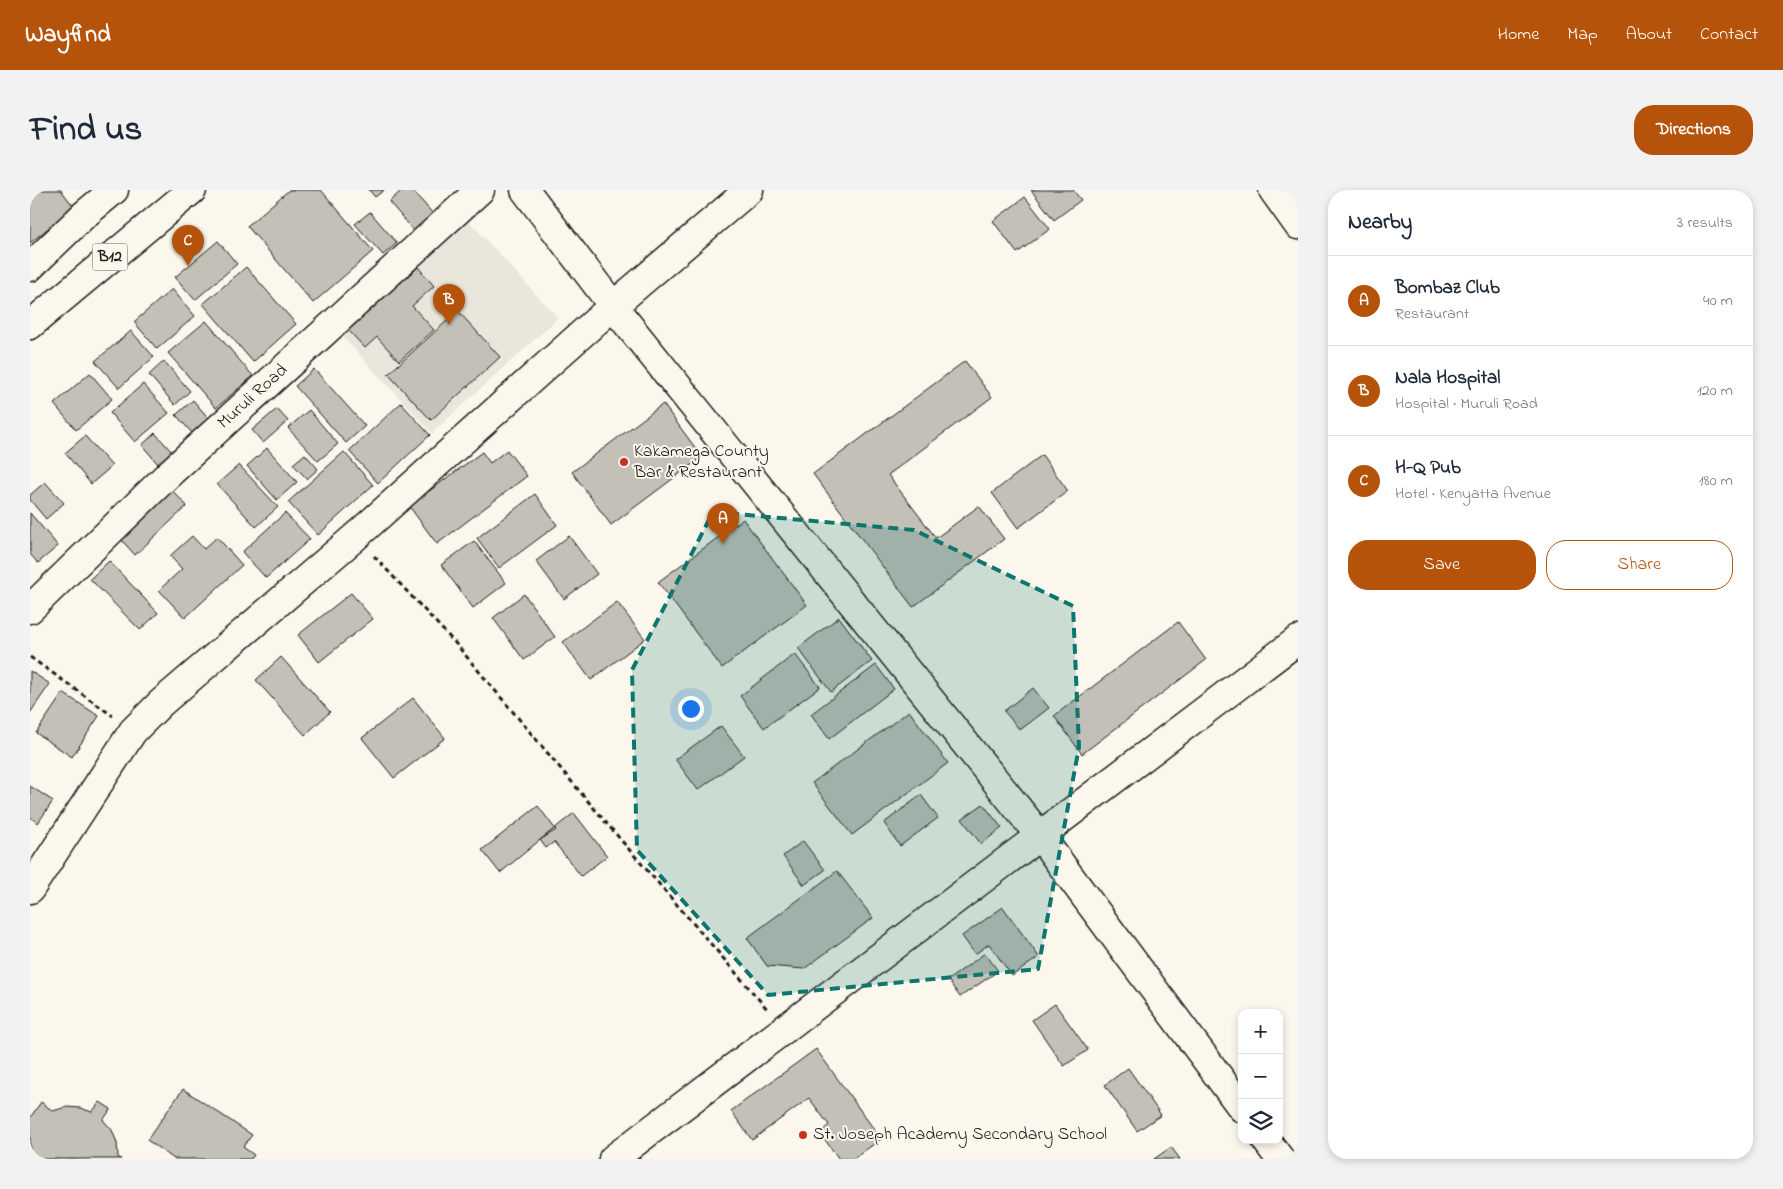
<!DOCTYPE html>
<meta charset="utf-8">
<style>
:root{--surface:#fff;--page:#f2f2f3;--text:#1f2937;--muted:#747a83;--line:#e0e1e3;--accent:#b45309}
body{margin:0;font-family:"Indie Flower",sans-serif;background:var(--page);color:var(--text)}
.controls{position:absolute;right:15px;bottom:15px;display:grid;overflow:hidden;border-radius:10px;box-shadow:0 2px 8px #0003}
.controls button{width:45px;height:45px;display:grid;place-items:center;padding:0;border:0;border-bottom:1px solid var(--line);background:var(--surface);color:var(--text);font:25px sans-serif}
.you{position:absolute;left:660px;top:518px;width:18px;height:18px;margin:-12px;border:4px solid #fff;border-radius:50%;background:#1a73e8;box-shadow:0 0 0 8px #1a73e833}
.badge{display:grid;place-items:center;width:32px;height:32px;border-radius:50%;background:var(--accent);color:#fff;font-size:16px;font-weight:700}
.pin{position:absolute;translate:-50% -41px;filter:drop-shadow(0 1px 2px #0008)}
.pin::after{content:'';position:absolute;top:26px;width:18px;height:15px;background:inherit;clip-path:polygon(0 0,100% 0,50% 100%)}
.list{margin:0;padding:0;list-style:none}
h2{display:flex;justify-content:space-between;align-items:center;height:65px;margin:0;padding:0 20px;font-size:21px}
h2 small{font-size:16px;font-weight:400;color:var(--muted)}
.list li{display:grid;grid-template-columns:32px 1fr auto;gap:15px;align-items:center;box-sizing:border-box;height:90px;padding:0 20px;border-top:1px solid var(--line)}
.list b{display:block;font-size:19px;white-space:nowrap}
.list p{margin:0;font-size:16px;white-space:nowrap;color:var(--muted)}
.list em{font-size:16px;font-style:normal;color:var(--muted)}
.actions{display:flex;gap:10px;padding:15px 20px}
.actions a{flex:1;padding:11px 0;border:1px solid var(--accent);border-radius:20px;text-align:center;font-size:18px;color:var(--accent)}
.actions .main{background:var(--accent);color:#fff}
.icon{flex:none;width:28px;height:28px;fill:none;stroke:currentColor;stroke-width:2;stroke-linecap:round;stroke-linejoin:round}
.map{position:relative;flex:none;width:1268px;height:969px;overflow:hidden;border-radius:20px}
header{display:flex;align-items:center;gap:30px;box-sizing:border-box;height:70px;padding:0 25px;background:var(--accent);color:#fff}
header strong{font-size:24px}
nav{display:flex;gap:28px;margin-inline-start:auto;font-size:18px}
.intro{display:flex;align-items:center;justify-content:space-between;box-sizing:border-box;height:120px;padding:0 30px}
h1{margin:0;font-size:35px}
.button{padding:12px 22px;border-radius:20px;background:var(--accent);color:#fff;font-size:18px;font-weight:700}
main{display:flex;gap:30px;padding:0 30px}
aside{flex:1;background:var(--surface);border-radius:20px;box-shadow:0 2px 8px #0003}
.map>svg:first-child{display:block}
.built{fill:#eae6dc}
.building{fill:#c3c0b8;stroke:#1c1c1c}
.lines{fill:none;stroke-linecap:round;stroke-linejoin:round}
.minor-casing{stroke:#1c1c1c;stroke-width:31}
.highway-casing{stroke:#1c1c1c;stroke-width:31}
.path{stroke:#1c1c1c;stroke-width:3;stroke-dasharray:5 4;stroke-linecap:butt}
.minor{stroke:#fbf7ec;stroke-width:28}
.highway{stroke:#fbf7ec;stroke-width:28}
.marked{fill:#0f766e;fill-opacity:0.2;stroke:#0f766e;stroke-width:4;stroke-dasharray:10 6;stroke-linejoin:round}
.poi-dot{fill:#c8321e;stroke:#fbf7ec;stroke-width:2}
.labels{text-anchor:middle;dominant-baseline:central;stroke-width:4;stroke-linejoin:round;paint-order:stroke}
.shield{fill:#fbf7ec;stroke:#5f5e5a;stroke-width:1}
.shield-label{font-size:16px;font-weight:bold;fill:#1c1c1c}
.street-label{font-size:18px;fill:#1c1c1c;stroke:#fbf7ec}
.poi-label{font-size:18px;fill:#1c1c1c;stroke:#fbf7ec;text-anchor:start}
</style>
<header>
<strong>Wayfind</strong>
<nav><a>Home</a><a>Map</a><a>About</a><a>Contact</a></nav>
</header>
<div class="intro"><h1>Find us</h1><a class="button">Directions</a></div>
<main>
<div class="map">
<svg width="1268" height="969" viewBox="0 0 1268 969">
<rect width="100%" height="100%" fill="#fbf7ec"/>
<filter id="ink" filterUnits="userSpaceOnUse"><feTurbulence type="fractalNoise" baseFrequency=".02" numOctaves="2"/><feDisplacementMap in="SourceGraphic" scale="10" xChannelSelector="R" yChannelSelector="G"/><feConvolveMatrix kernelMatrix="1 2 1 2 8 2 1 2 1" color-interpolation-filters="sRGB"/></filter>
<g filter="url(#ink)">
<path class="built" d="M 436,28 L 528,128 L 402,243 L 309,143 Z"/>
<path class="building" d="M 0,0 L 31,0 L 44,17 L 0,53 Z
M 259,0 L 291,0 L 343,61 L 283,113 L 217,36 Z
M 339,0 L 354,0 L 345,7 Z
M 372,0 L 382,0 L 405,26 L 386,43 L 359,12 Z
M 1001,0 L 1043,0 L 1051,10 L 1024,30 Z
M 995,7 L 1020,39 L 987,63 L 963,31 Z
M 340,22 L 367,53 L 353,65 L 325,34 Z
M 188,51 L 207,74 L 165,110 L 145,87 Z
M 216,77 L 266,134 L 223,172 L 173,114 Z
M 388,77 L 404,96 L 382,116 L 404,140 L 369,171 L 347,147 L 335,158 L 318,140 Z
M 142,99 L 165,126 L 127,159 L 104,132 Z
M 428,121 L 470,167 L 401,230 L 358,184 Z
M 176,131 L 223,186 L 186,218 L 138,163 Z
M 101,141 L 124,167 L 89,198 L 65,171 Z
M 134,171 L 160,201 L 145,215 L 119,185 Z
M 935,171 L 962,207 L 858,285 L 906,348 L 949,316 L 974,349 L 883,417 L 783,284 Z
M 284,179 L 335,236 L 316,253 L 265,196 Z
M 60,183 L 82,209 L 46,240 L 24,214 Z
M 113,194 L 139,223 L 105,252 L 80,223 Z
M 163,210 L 180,230 L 163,244 L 146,225 Z
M 371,213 L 400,245 L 348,293 L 319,261 Z
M 633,214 L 672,267 L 581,335 L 542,282 Z
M 247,219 L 258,231 L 233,253 L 222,240 Z
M 279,220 L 308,254 L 288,271 L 258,238 Z
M 125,243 L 142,262 L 128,274 L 112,255 Z
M 55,246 L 82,276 L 61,294 L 35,263 Z
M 237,258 L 267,292 L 247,310 L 217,276 Z
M 477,260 L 497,286 L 407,354 L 379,316 L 452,262 L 460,273 Z
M 314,262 L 343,295 L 288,345 L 258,312 Z
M 275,264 L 288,279 L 277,289 L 263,274 Z
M 1012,265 L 1038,301 L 988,338 L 962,303 Z
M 209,275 L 248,317 L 226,337 L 187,294 Z
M 15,292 L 34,313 L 16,329 L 0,310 L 0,305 Z
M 139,297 L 157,316 L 105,365 L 87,345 Z
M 505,304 L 527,335 L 469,378 L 447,348 Z
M 0,323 L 28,356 L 8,373 L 0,364 Z
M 255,323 L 280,349 L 236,388 L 212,362 Z
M 713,329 L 777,415 L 692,478 L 628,392 Z
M 162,346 L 174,359 L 187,347 L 212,375 L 155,428 L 129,400 L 152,379 L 140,366 Z
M 539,346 L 567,384 L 534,409 L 506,371 Z
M 444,351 L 476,393 L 443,418 L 411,375 Z
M 79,371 L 128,423 L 110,440 L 60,389 Z
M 321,403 L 343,429 L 289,472 L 268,445 Z
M 494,404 L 525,447 L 494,470 L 463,428 Z
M 587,412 L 615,449 L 561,490 L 533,452 Z
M 809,427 L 842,471 L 801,502 L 768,458 Z
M 1148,432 L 1176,470 L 1052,564 L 1024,526 Z
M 765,464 L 790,497 L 734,538 L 710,506 Z
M 251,467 L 300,522 L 275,545 L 226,490 Z
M 846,475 L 864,499 L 799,549 L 781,524 Z
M 0,481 L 20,494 L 0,523 Z
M 1003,498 L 1019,518 L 990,540 L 974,521 Z
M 33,503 L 69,526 L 42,567 L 6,543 Z
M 383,508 L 415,548 L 364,588 L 332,548 Z
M 879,521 L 918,573 L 822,645 L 782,593 Z
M 691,536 L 714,566 L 668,600 L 645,569 Z
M 0,596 L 23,611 L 8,633 L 0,627 Z
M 891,605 L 908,628 L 870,656 L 854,633 Z
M 953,614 L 972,638 L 951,654 L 932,629 Z
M 508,616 L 526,640 L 510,650 L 470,683 L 452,660 Z
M 544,623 L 577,666 L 551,686 L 524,652 L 516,658 L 510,650 Z
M 773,651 L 795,680 L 774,695 L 753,666 Z
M 807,681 L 843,728 L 774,779 L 737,776 L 717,748 Z
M 973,717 L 1009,767 L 982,786 L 959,754 L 945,764 L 932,746 Z
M 955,763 L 968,781 L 930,807 L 918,790 Z
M 1025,814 L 1058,860 L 1034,876 L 1002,830 Z
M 786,859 L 851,949 L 823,969 L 809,969 L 790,943 L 799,935 L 779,908 L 722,950 L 701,921 Z
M 1098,878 L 1131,925 L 1107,941 L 1075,895 Z
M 153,899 L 222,945 L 213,957 L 224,965 L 221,969 L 144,969 L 117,950 Z
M 11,912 L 23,921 L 36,917 L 50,918 L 62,922 L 70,912 L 81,919 L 73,930 L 82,940 L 87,953 L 88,967 L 91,969 L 0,969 L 0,928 Z
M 1141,957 L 1150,969 L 1124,969 Z"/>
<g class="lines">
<g class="minor-casing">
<path id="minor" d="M 495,0 L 583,116 L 1010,646 L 1212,918
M 1243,0 L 1268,35
M 0,419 L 142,281 L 450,0
M 0,699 L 103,541 L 131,513 L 325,347 L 583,116 L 719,0
M 1236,950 L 1250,969
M 583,969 L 1268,450"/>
</g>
<g class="highway-casing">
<path id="highway" d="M 0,77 L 54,25 L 84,0
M 0,135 L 162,0"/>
</g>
<path class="path" d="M 344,366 L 426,454 L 578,635 L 738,820
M 0,467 L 83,526"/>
<use href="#minor" class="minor"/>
<use href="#highway" class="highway"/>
</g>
</g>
<path class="marked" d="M 683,322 L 884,340 L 1043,416 L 1049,557 L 1008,779 L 738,805 L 607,660 L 602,480 Z"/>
<g class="poi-dot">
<circle cx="594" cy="272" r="5"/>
<circle cx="773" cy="945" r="5"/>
</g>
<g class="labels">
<rect class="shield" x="62.5" y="53.5" width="35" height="27" rx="4"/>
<g class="shield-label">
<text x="80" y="67">B12</text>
</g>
<g class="street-label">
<text transform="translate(223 207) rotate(-42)">Muruli Road</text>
</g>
<g class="poi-label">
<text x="604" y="262">Kakamega County<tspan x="604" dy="21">Bar &amp; Restaurant</tspan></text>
<text x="783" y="945">St. Joseph Academy Secondary School</text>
</g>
</g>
</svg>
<div class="controls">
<button>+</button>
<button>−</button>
<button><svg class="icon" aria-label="layers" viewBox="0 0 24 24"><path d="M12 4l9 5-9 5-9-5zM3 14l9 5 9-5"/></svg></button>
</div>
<div class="you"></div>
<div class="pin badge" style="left:693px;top:354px">A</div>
<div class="pin badge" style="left:419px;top:135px">B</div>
<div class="pin badge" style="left:158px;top:76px">C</div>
</div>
<aside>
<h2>Nearby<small>3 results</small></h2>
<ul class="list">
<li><span class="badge">A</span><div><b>Bombaz Club</b><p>Restaurant</p></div><em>40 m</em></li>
<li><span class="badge">B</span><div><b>Nala Hospital</b><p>Hospital · Muruli Road</p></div><em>120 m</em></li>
<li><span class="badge">C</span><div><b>H-Q Pub</b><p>Hotel · Kenyatta Avenue</p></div><em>180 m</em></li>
</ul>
<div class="actions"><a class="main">Save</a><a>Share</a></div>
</aside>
</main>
